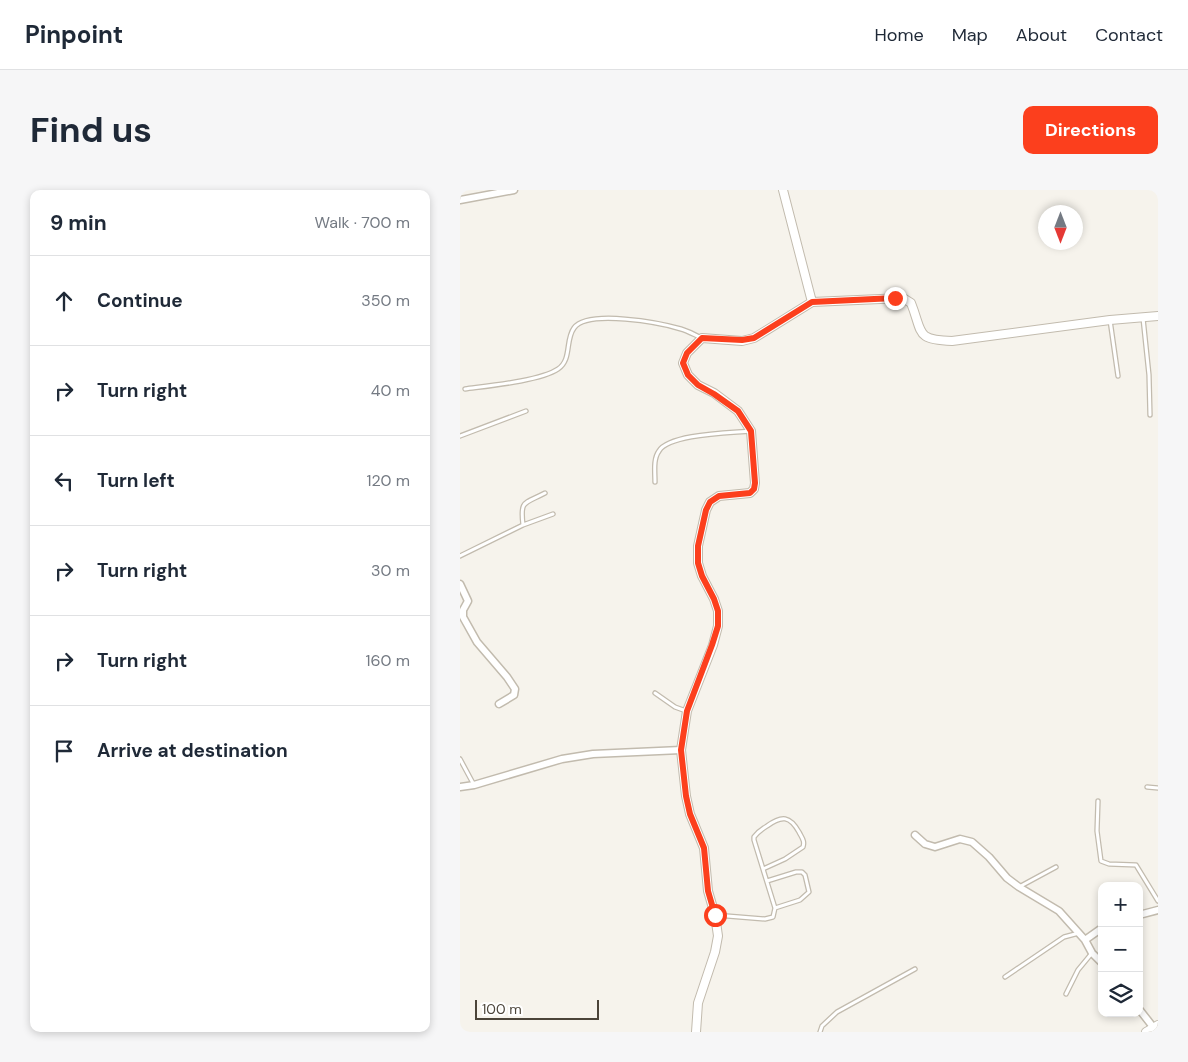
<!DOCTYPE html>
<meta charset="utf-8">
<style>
:root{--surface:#fff;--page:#f6f6f7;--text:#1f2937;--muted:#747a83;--line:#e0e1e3;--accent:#fc3f1d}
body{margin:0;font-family:"DM Sans",sans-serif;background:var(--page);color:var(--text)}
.controls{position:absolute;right:15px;bottom:15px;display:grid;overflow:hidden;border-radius:10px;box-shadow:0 2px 8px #0003}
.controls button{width:45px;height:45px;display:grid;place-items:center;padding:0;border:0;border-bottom:1px solid var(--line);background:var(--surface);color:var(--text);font:25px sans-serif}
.compass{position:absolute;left:578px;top:15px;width:45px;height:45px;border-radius:50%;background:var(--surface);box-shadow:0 2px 8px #0003;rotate:180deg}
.scale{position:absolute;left:15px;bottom:12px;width:124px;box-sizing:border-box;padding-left:5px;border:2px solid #4b4439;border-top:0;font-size:14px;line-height:18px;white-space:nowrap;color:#4b4439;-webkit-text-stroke:4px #fff;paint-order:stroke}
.stop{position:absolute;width:15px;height:15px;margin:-11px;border:4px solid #fc3f1d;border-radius:50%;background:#fff}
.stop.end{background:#fc3f1d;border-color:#fff;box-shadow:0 1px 5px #0008}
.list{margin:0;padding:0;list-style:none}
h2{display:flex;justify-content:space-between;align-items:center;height:65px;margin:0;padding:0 20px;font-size:21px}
h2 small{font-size:16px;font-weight:400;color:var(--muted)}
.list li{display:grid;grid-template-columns:32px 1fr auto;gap:15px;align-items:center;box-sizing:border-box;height:90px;padding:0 20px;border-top:1px solid var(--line)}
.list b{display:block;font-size:19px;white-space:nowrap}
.list em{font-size:16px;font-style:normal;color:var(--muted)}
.icon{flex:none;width:28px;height:28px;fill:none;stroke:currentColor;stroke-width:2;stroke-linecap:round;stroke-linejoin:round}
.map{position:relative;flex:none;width:698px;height:842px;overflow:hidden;border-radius:10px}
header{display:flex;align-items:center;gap:30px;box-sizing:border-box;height:70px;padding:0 25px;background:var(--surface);border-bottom:1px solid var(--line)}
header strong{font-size:24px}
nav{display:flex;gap:28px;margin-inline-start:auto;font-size:18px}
.intro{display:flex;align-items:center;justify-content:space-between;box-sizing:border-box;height:120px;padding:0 30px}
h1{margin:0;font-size:35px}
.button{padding:12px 22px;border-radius:10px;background:var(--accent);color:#fff;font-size:18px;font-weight:700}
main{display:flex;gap:30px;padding:0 30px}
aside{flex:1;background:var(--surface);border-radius:10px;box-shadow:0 2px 8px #0003}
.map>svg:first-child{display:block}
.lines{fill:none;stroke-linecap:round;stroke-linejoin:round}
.service-casing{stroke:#c2bbae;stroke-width:5.5}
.minor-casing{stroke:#c2bbae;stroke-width:9}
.tertiary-casing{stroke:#c2bbae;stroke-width:10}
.service{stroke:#fff;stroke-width:3}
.minor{stroke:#fff;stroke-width:6}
.tertiary{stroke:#fff;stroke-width:8}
.route{stroke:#fc3f1d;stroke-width:6}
</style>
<header>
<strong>Pinpoint</strong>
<nav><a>Home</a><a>Map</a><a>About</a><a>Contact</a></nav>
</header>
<div class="intro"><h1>Find us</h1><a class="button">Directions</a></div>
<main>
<aside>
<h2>9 min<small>Walk · 700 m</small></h2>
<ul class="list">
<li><svg class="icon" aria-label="ahead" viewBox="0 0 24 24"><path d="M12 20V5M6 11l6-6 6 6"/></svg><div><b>Continue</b></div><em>350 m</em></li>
<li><svg class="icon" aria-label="right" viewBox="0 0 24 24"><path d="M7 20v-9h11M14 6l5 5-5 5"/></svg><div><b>Turn right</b></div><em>40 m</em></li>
<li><svg class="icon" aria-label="left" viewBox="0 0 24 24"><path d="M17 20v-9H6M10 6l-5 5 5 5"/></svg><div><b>Turn left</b></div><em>120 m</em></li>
<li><svg class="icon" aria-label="right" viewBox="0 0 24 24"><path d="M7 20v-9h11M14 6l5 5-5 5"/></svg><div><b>Turn right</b></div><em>30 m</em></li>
<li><svg class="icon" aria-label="right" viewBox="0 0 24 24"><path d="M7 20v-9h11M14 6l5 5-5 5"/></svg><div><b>Turn right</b></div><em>160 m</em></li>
<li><svg class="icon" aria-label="arrive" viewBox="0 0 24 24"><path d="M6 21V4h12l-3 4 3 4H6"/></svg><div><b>Arrive at destination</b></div></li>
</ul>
</aside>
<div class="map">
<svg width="698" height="842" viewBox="0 0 698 842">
<rect width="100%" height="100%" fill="#f6f3ec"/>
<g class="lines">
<g class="service-casing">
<path id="service" d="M 683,128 L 689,185 L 690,225
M 650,130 L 658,186
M 5,199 C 27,196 80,191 98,179 C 112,170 105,150 114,138 C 128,119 201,133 221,139 C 228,141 235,145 242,148
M 0,246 L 66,221
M 195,292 C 195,282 193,269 199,261 C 209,244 270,243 290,241
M 63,335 C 60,310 64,314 85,303
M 0,366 L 63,335 L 93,324
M 195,503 L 215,517 L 226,521
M 0,569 L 14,595
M 687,597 L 698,598
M 638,611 L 637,641 L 641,671 L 649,674 L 676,675 L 698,711
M 307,691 L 336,682 L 342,682 L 345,685 L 349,702 L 340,710 L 315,718
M 559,697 L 596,677
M 255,725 L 305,729 L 313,727 L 315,718 L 294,650 L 294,647 C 298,642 302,639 307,636 C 322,625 330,626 339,642 C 342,648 345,651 343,657 L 325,669 L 303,679
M 545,787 L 604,747 L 619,743
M 606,804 L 618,780 L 632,763
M 360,842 L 362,836 L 377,822 L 455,779"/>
</g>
<g class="minor-casing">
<path id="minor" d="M 0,10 L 54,0
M 0,394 L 8,411 L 3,420 L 3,427 L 17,452 L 47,487 L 55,499 L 54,505 L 39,514
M 0,597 L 14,595 L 102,569 L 133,564 L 221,560
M 455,645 L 465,654 L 475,657 L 500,649 L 512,652 L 529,667 L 547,688 L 559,697 L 599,721 L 625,750
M 679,725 L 698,720
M 642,738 L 625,750 L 632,763 L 642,773
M 679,819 L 697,842"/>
</g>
<g class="tertiary-casing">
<path id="tertiary" d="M 352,112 L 443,108 L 451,113 C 463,143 455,150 492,151 L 650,130 L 698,126
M 236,842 L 238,813 L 255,762 L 258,746 L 255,725 L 248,701 L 244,658 L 230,624 L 226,606 L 221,560 L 227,521 L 253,455 L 258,436 L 258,421 L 254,409 L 242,386 L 238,373 L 238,356 L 246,320 L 250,312 L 259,306 L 290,303 L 294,299 L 295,293 L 291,241 L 278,221 L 254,203 L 238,195 L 228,185 L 223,173 L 227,163 L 242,148 L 282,151 L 294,148 L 352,112 L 323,0
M 686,842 L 698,835"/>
</g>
<use href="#service" class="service"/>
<use href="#minor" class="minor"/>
<use href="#tertiary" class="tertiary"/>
</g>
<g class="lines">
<path class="route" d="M 255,725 L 248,701 L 244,658 L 230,624 L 226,606 L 221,560 L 227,521 L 252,455 L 258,436 L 258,421 L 254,409 L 242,386 L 238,373 L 238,356 L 246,320 L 250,312 L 259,306 L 290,303 L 294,299 L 295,293 L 291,241 L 278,221 L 254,204 L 238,195 L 228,185 L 223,173 L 227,163 L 242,148 L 282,150 L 294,148 L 352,112 L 435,108"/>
</g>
</svg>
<div class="controls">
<button>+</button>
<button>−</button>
<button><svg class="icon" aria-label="layers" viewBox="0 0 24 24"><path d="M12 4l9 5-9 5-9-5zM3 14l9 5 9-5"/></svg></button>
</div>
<svg class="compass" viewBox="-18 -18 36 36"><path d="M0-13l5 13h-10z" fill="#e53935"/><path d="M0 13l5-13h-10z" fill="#747a83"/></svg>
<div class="scale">100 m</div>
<div class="stop" style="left:255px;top:725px"></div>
<div class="stop end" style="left:435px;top:108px"></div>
</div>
</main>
